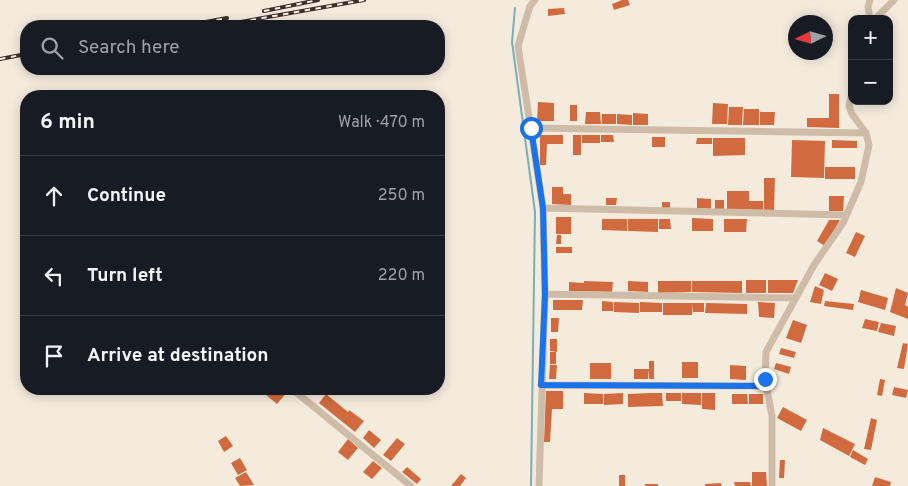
<!DOCTYPE html>
<meta charset="utf-8">
<style>
:root{--surface:#171b24;--page:#242831;--text:#f1f3f6;--muted:#9ea1a6;--line:#363941}
body{margin:0;font-family:Overpass,sans-serif;background:var(--page);color:var(--text)}
.controls{position:absolute;right:15px;top:15px;display:grid;overflow:hidden;border-radius:10px;box-shadow:0 2px 12px #0003}
.controls button{width:45px;height:45px;display:grid;place-items:center;padding:0;border:0;border-bottom:1px solid var(--line);background:var(--surface);color:var(--text);font:25px sans-serif}
.compass{position:absolute;left:788px;top:15px;width:45px;height:45px;border-radius:50%;background:var(--surface);box-shadow:0 2px 12px #0003;rotate:265deg}
.stop{position:absolute;width:15px;height:15px;margin:-11px;border:4px solid #1a73e8;border-radius:50%;background:#fff}
.stop.end{background:#1a73e8;border-color:#fff;box-shadow:0 1px 5px #0008}
.list{margin:0;padding:0;list-style:none}
h2{display:flex;justify-content:space-between;align-items:center;height:65px;margin:0;padding:0 20px;font-size:21px}
h2 small{font-size:16px;font-weight:400;color:var(--muted)}
.list li{display:grid;grid-template-columns:32px 1fr auto;gap:15px;align-items:center;box-sizing:border-box;height:80px;padding:0 20px;border-top:1px solid var(--line)}
.list b{display:block;font-size:19px;white-space:nowrap}
.list em{font-size:16px;font-style:normal;color:var(--muted)}
.icon{flex:none;width:28px;height:28px;fill:none;stroke:currentColor;stroke-width:2;stroke-linecap:round;stroke-linejoin:round}
.map{position:relative;flex:none;width:908px;height:486px;overflow:hidden}
.search{position:absolute;background:var(--surface);box-shadow:0 2px 12px #0003;left:20px;top:20px;width:425px;height:55px;display:flex;align-items:center;gap:12px;box-sizing:border-box;padding:0 18px;border-radius:20px;color:var(--muted);font-size:19px}
.panel{position:absolute;background:var(--surface);box-shadow:0 2px 12px #0003;left:20px;top:90px;width:425px;height:305px;border-radius:20px}
.map>svg:first-child{display:block}
.lines{fill:none;stroke-linecap:round;stroke-linejoin:round}
.stream{stroke:#79afb5;stroke-width:2}
.building{fill:#d16b3f}
.minor{stroke:#cebca8;stroke-width:7}
.rail-casing{stroke:#3a2f29;stroke-width:4}
.rail{stroke:#fcf5ea;stroke-width:2;stroke-dasharray:5.5;stroke-linecap:butt}
.route{stroke:#1a73e8;stroke-width:6}
</style>
<div class="map">
<svg width="908" height="486" viewBox="0 0 908 486">
<rect width="100%" height="100%" fill="#f5ebdd"/>
<g class="lines">
<path class="stream" d="M 515,8 L 512,42 L 535,212 L 531,486"/>
</g>
<path class="building" d="M 622,0 L 628,0 L 630,5 L 614,10 L 612,4 Z
M 564,8 L 565,14 L 548,16 L 548,9 Z
M 829,94 L 839,94 L 839,128 L 807,127 L 807,118 L 829,118 Z
M 538,102 L 554,103 L 554,121 L 537,121 Z
M 713,103 L 728,104 L 727,124 L 712,124 Z
M 570,105 L 577,105 L 577,121 L 570,121 Z
M 729,107 L 743,107 L 742,125 L 728,125 Z
M 744,109 L 759,109 L 759,125 L 743,125 Z
M 586,112 L 600,112 L 601,124 L 585,124 Z
M 760,112 L 775,112 L 774,125 L 760,125 Z
M 633,113 L 648,114 L 648,125 L 633,125 Z
M 602,114 L 616,114 L 616,124 L 602,124 Z
M 617,114 L 632,115 L 632,125 L 617,124 Z
M 540,135 L 563,135 L 563,144 L 547,144 L 546,165 L 540,165 Z
M 573,135 L 581,135 L 581,155 L 573,155 Z
M 582,135 L 600,135 L 600,143 L 582,143 Z
M 601,135 L 613,135 L 614,142 L 601,142 Z
M 652,137 L 665,137 L 665,147 L 652,147 Z
M 697,138 L 712,138 L 712,144 L 696,144 Z
M 713,138 L 729,138 L 729,148 L 729,138 L 745,138 L 745,155 L 713,156 Z
M 792,140 L 825,141 L 824,178 L 791,177 Z
M 832,140 L 857,141 L 857,148 L 832,148 Z
M 825,167 L 855,167 L 855,179 L 825,179 Z
M 764,178 L 775,178 L 774,210 L 764,210 Z
M 552,187 L 563,187 L 563,194 L 571,194 L 571,205 L 552,204 Z
M 727,191 L 749,191 L 749,201 L 763,201 L 763,210 L 727,209 Z
M 829,196 L 844,196 L 843,211 L 829,211 Z
M 606,198 L 617,198 L 616,205 L 606,205 Z
M 697,198 L 711,199 L 711,209 L 697,208 Z
M 715,200 L 724,200 L 724,209 L 715,209 Z
M 662,202 L 670,202 L 670,208 L 662,208 Z
M 556,217 L 571,217 L 571,234 L 556,234 Z
M 692,218 L 713,219 L 713,231 L 692,231 Z
M 602,219 L 627,219 L 627,231 L 602,230 Z
M 628,219 L 658,219 L 658,232 L 628,231 Z
M 659,219 L 670,219 L 671,229 L 659,229 Z
M 724,219 L 747,219 L 746,232 L 724,232 Z
M 829,220 L 840,220 L 825,246 L 817,241 Z
M 856,232 L 865,236 L 855,257 L 846,253 Z
M 557,235 L 561,235 L 561,244 L 556,244 Z
M 556,247 L 572,247 L 572,253 L 556,253 Z
M 825,273 L 838,279 L 832,291 L 819,285 Z
M 746,280 L 766,280 L 766,293 L 746,293 Z
M 768,280 L 798,280 L 793,293 L 768,293 Z
M 584,281 L 613,282 L 612,292 L 569,291 L 569,282 L 584,283 Z
M 628,281 L 648,282 L 648,292 L 628,291 Z
M 658,281 L 691,281 L 691,292 L 658,293 Z
M 692,281 L 742,281 L 742,293 L 692,292 Z
M 815,286 L 824,290 L 821,304 L 810,302 Z
M 896,288 L 908,293 L 905,305 L 908,307 L 908,319 L 890,312 Z
M 861,290 L 888,298 L 885,310 L 858,302 Z
M 553,300 L 583,300 L 582,310 L 553,310 Z
M 602,301 L 613,302 L 613,311 L 602,311 Z
M 825,301 L 854,304 L 853,310 L 824,306 Z
M 614,302 L 639,303 L 639,313 L 614,312 Z
M 640,302 L 662,303 L 662,312 L 640,312 Z
M 758,302 L 775,303 L 774,318 L 759,317 Z
M 663,303 L 693,303 L 692,315 L 663,315 Z
M 693,303 L 704,303 L 704,312 L 693,312 Z
M 706,303 L 747,304 L 747,314 L 705,313 Z
M 551,318 L 559,318 L 558,332 L 551,332 Z
M 865,319 L 879,322 L 877,331 L 862,328 Z
M 793,320 L 807,325 L 801,343 L 786,338 Z
M 881,323 L 896,326 L 894,336 L 878,332 Z
M 550,339 L 557,339 L 557,352 L 550,351 Z
M 903,343 L 908,344 L 904,369 L 897,368 Z
M 781,348 L 796,352 L 794,358 L 779,354 Z
M 550,352 L 556,352 L 556,364 L 550,364 Z
M 649,361 L 654,361 L 654,379 L 649,379 Z
M 682,362 L 698,362 L 698,378 L 682,378 Z
M 590,363 L 611,363 L 611,379 L 590,379 Z
M 776,363 L 791,367 L 789,374 L 774,369 Z
M 550,365 L 557,365 L 556,379 L 549,379 Z
M 730,365 L 746,366 L 746,380 L 730,379 Z
M 634,369 L 649,369 L 648,379 L 634,379 Z
M 880,379 L 885,380 L 882,396 L 877,395 Z
M 894,387 L 908,390 L 906,398 L 892,395 Z
M 271,389 L 288,389 L 289,390 L 277,404 L 266,395 Z
M 546,391 L 563,391 L 563,409 L 552,409 L 550,442 L 544,442 Z
M 584,393 L 603,394 L 603,404 L 584,404 Z
M 623,393 L 623,404 L 604,405 L 604,394 Z
M 650,393 L 662,393 L 663,406 L 628,407 L 628,394 Z
M 666,393 L 681,393 L 681,401 L 666,401 Z
M 682,393 L 701,393 L 701,405 L 682,404 Z
M 702,393 L 715,393 L 715,410 L 702,409 Z
M 326,394 L 348,412 L 349,410 L 364,421 L 355,432 L 319,403 Z
M 732,394 L 747,394 L 748,404 L 732,404 Z
M 749,394 L 763,394 L 763,404 L 749,404 Z
M 783,407 L 807,420 L 801,431 L 777,418 Z
M 871,418 L 877,420 L 871,450 L 864,449 Z
M 823,428 L 855,444 L 849,456 L 820,440 Z
M 369,430 L 381,440 L 374,448 L 363,438 Z
M 226,436 L 233,446 L 224,452 L 218,441 Z
M 397,438 L 405,444 L 391,461 L 383,455 Z
M 348,439 L 358,448 L 348,460 L 338,452 Z
M 853,450 L 868,459 L 865,465 L 850,457 Z
M 240,458 L 247,470 L 238,475 L 231,463 Z
M 780,460 L 785,460 L 784,478 L 779,478 Z
M 373,461 L 382,468 L 372,479 L 363,472 Z
M 407,467 L 421,479 L 417,484 L 402,472 Z
M 246,472 L 254,485 L 240,486 L 235,478 Z
M 752,472 L 766,472 L 767,486 L 752,486 Z
M 461,474 L 466,478 L 460,486 L 451,486 Z
M 619,475 L 625,475 L 625,486 L 619,486 Z
M 875,477 L 891,482 L 890,486 L 872,486 Z
M 734,482 L 750,482 L 751,486 L 735,486 Z
M 721,483 L 721,486 L 705,486 L 705,484 Z
M 645,484 L 658,484 L 658,486 L 645,486 Z"/>
<g class="lines">
<path class="minor" d="M 535,0 L 530,6 L 518,46 L 543,208 L 545,294 L 539,486
M 870,0 L 868,7 L 870,19
M 875,19 L 894,0
M 531,128 L 866,133
M 543,208 L 846,215
M 545,294 L 796,298
M 541,385 L 766,386
M 292,389 L 411,486
M 772,486 L 772,416 L 765,379 L 766,352 L 814,265 L 843,223 L 861,182 L 869,145 L 866,133 L 852,114 L 849,106 L 852,93"/>
<g class="rail-casing">
<path id="rail" d="M 264,11 L 318,0
M 184,26 L 227,18
M 218,26 L 364,0
M 0,59 L 26,54"/>
</g>
<use href="#rail" class="rail"/>
</g>
<g class="lines">
<path class="route" d="M 531,128 L 543,208 L 545,294 L 541,385 L 766,386 L 765,379"/>
</g>
</svg>
<div class="controls">
<button>+</button>
<button>−</button>
</div>
<svg class="compass" viewBox="-18 -18 36 36"><path d="M0-13l5 13h-10z" fill="#e53935"/><path d="M0 13l5-13h-10z" fill="#9ea1a6"/></svg>
<div class="stop" style="left:531px;top:128px"></div>
<div class="stop end" style="left:765px;top:379px"></div>
<div class="search"><svg class="icon" aria-label="search" viewBox="0 0 24 24"><circle cx="10" cy="10" r="6"/><path d="M15 15l6 6"/></svg>Search here</div>
<section class="panel">
<h2>6 min<small>Walk · 470 m</small></h2>
<ul class="list">
<li><svg class="icon" aria-label="ahead" viewBox="0 0 24 24"><path d="M12 20V5M6 11l6-6 6 6"/></svg><div><b>Continue</b></div><em>250 m</em></li>
<li><svg class="icon" aria-label="left" viewBox="0 0 24 24"><path d="M17 20v-9H6M10 6l-5 5 5 5"/></svg><div><b>Turn left</b></div><em>220 m</em></li>
<li><svg class="icon" aria-label="arrive" viewBox="0 0 24 24"><path d="M6 21V4h12l-3 4 3 4H6"/></svg><div><b>Arrive at destination</b></div></li>
</ul>
</section>
</div>
